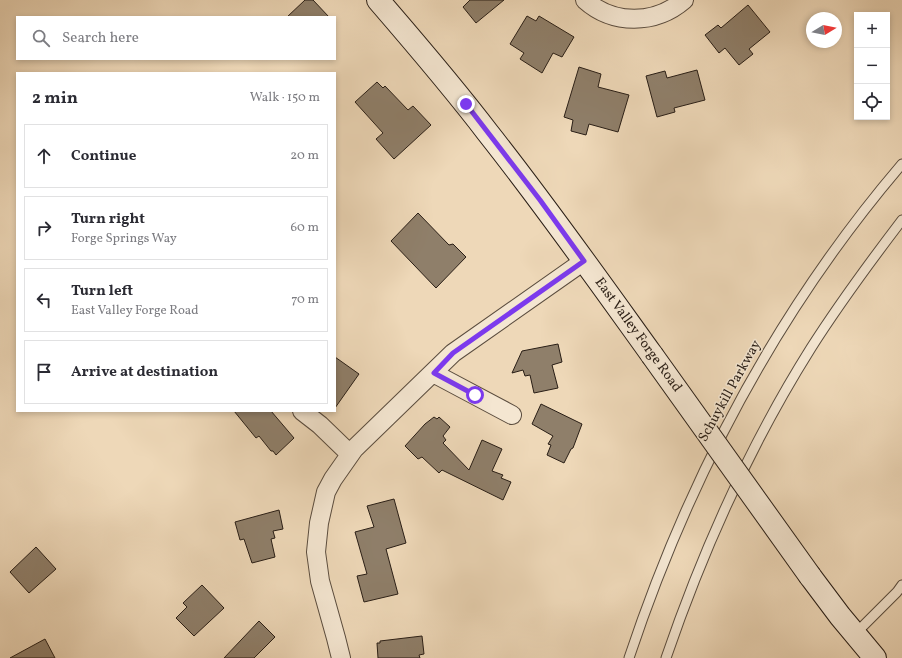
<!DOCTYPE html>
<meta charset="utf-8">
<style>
:root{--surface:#fff;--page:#f7f7f7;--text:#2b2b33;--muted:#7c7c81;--line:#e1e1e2}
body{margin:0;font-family:Vollkorn,serif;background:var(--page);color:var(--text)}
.controls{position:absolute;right:12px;top:12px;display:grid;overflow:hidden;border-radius:0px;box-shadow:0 2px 6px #0003}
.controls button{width:36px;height:36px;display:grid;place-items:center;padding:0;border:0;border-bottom:1px solid var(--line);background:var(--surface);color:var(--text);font:20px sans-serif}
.compass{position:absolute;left:806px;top:12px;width:36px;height:36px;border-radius:50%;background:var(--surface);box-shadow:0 2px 6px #0003;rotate:80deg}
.stop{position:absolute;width:12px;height:12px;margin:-9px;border:3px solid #7c3aed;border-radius:50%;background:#fff}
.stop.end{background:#7c3aed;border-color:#fff;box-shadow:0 1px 4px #0008}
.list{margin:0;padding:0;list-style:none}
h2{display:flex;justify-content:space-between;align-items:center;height:52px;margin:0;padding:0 16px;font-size:17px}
h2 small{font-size:13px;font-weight:400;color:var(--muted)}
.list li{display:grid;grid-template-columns:26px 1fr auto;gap:12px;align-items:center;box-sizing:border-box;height:64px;margin:0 8px 8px;padding:0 8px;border:1px solid var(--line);border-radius:0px}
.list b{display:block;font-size:15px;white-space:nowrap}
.list p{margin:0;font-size:13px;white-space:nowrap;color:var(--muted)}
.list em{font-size:13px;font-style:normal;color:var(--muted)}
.icon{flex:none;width:22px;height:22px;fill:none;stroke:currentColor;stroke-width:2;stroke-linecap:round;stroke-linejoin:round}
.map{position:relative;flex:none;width:902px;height:658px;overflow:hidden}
.search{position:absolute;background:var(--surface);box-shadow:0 2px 6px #0003;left:16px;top:16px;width:320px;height:44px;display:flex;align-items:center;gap:10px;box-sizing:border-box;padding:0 14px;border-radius:0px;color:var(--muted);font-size:15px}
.panel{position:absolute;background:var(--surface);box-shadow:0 2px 6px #0003;left:16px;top:72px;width:320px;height:340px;border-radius:0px}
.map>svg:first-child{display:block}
.building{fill:#8f7f6a;stroke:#291e16}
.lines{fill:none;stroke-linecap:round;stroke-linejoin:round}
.lane-casing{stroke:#5a4c3e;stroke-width:11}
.street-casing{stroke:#5a4c3e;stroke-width:20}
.secondary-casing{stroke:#291e16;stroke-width:24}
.lane{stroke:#f4e6d1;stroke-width:9}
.street{stroke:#f4e6d1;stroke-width:18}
.secondary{stroke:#f4e6d1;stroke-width:22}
.secondary-bridge-casing{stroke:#291e16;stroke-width:24;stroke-linecap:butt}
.secondary-bridge{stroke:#f4e6d1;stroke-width:22}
.route{stroke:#7c3aed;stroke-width:5}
.labels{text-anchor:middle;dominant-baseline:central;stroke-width:3;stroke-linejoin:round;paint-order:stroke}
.street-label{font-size:14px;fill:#291e16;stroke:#f4e6d1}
</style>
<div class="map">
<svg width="902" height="658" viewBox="0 0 902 658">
<rect width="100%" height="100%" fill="#eed8b8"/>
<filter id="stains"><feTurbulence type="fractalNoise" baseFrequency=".005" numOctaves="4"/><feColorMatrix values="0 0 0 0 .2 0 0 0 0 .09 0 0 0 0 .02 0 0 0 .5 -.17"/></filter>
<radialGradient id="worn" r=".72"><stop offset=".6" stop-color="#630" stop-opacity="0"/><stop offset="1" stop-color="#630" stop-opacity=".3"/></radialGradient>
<path class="building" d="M 305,0 L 313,0 L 329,17 L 287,17 Z
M 470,0 L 504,0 L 476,23 L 463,7 Z
M 748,5 L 770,32 L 749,49 L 753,54 L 739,65 L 725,48 L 719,53 L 705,35 L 718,25 L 721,28 Z
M 527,16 L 536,21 L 539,16 L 574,37 L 562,57 L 553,53 L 542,73 L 520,59 L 524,53 L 510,44 Z
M 579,67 L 601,74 L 598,87 L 629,95 L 618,132 L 589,124 L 586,135 L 571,131 L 573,120 L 564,117 Z
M 697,70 L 705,100 L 674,108 L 675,112 L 657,117 L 646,76 L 665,71 L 667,78 Z
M 377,82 L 383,88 L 385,86 L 408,110 L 413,106 L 431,125 L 394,159 L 376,139 L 383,133 L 355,102 Z
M 418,213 L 449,245 L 453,244 L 466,257 L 436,288 L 391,241 Z
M 558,344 L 562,362 L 552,365 L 558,388 L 534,393 L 530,375 L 525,376 L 523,370 L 512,373 L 522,351 Z
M 335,357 L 359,374 L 335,408 Z
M 541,404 L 582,424 L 573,448 L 571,449 L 564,463 L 547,455 L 551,445 L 548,444 L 553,436 L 532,424 Z
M 234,411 L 271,411 L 294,438 L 276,455 L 273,451 L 271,451 L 259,436 L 256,438 Z
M 434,417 L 437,419 L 439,417 L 450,427 L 443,436 L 446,440 L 443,443 L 469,470 L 482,440 L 502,449 L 492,471 L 503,475 L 501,478 L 511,482 L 503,500 L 442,470 L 439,473 L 422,457 L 418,459 L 405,446 L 425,424 Z
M 394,499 L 406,543 L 386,549 L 398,594 L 364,602 L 357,576 L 367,574 L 355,532 L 374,527 L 367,506 Z
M 279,510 L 283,529 L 273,531 L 275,538 L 271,539 L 275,557 L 252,563 L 244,539 L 240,540 L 235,522 Z
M 36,547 L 56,569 L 29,593 L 10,572 Z
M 202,585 L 224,608 L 194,636 L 176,618 L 187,607 L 183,603 Z
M 259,621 L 275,637 L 254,658 L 224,658 Z
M 422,636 L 424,654 L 419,655 L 420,658 L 378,658 L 377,643 L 380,643 L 380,641 Z
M 45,639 L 55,658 L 10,658 Z"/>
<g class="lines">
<g class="lane-casing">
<path id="lane" d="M 855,634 L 897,592 L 902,585
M 629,658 C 689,478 779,308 902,164
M 666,658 C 703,550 750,445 811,348 C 839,304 870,262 902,220"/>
</g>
<g class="street-casing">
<path id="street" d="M 585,0 C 613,25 655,25 684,0
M 433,373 L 512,415
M 302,411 L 320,425 L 350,454
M 341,658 L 336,638 L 320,581 L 316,552 L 319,523 L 326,492 L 333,479 L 354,449 L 453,353 L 584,261"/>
</g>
<g class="secondary-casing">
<path id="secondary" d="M 378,0 C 416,44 453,87 488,133 C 545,205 598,280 652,355
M 810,576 L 840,616 L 875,658"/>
</g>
<use href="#lane" class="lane"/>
<use href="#street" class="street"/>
<use href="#secondary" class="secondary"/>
<g class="secondary-bridge-casing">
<path id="secondary-bridge" d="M 652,355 L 810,576"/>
</g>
<use href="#secondary-bridge" class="secondary-bridge"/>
</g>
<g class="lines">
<path class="route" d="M 466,104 L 540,200 L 584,261 L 453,353 L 434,373 L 475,395"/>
</g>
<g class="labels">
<g class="street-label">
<text transform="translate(638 335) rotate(54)">East Valley Forge Road</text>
<text transform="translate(730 391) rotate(-61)">Schuykill Parkway</text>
</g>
</g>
<rect width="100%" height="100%" filter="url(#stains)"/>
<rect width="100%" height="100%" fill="url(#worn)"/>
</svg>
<div class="controls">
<button>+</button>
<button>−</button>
<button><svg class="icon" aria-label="locate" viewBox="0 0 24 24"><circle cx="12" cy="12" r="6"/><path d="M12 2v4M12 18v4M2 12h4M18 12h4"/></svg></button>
</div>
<svg class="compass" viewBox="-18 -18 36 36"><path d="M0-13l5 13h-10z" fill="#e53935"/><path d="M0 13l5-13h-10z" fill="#7c7c81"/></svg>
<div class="stop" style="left:475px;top:395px"></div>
<div class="stop end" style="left:466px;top:104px"></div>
<div class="search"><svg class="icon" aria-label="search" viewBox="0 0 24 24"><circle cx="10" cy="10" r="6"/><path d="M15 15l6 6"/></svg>Search here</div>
<section class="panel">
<h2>2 min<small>Walk · 150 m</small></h2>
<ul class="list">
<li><svg class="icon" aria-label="ahead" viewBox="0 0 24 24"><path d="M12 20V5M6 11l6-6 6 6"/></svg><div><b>Continue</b></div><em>20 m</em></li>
<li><svg class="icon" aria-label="right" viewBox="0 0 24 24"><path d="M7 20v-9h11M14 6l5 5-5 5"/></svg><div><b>Turn right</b><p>Forge Springs Way</p></div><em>60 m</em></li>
<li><svg class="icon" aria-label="left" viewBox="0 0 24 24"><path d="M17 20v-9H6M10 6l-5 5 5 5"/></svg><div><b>Turn left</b><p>East Valley Forge Road</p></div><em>70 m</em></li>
<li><svg class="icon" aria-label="arrive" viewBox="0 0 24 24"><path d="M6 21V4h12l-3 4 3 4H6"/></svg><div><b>Arrive at destination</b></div></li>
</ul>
</section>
</div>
